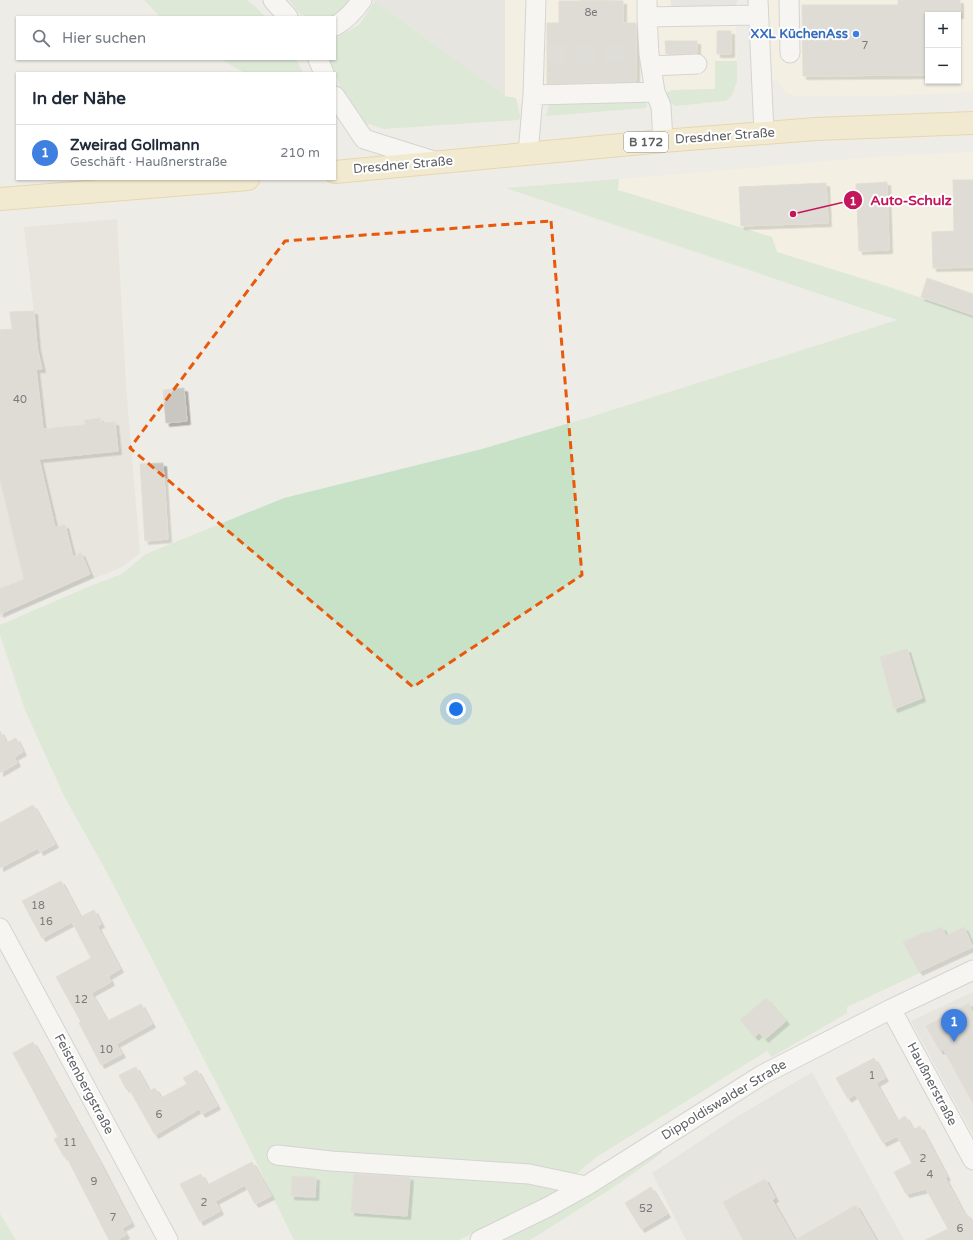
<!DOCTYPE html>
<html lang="de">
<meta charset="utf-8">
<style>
:root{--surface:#fff;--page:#f6f6f7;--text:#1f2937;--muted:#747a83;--line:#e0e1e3;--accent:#d34b47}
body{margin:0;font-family:"Varela Round",sans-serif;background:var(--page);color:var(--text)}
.controls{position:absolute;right:12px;top:12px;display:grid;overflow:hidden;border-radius:0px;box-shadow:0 1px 3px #0004}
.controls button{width:36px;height:36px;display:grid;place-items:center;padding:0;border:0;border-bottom:1px solid var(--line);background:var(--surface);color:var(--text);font:20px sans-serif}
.you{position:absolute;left:456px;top:709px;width:14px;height:14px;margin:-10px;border:3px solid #fff;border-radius:50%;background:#1a73e8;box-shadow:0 0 0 6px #1a73e833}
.badge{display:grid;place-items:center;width:26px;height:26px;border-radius:50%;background:var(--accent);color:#fff;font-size:13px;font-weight:700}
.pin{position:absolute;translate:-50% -33px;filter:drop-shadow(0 1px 2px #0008)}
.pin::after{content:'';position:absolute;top:21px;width:14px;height:12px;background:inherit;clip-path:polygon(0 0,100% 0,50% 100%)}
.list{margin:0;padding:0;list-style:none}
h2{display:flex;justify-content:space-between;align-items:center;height:52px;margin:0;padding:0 16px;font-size:17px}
h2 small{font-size:13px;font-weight:400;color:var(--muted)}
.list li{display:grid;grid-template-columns:26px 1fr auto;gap:12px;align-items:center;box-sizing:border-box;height:56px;padding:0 16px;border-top:1px solid var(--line)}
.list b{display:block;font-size:15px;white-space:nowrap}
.list p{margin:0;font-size:13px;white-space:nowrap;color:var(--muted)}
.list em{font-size:13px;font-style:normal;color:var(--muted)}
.icon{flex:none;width:22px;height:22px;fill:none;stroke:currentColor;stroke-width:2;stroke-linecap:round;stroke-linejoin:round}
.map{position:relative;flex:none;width:973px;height:1240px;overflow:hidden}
.search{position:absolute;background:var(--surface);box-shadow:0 1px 3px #0004;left:16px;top:16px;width:320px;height:44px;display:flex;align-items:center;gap:10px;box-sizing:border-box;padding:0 14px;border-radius:0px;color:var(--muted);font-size:15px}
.panel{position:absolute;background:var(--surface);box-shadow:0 1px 3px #0004;left:16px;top:72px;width:320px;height:108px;border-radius:0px}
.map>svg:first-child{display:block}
.commercial{fill:#faf2e0;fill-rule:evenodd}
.industrial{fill:#dddbd8}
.education{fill:#dedbd5}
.green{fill:#c7e2c6}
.building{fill:#c9c7c2;stroke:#d2cdc5;filter:url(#shadow)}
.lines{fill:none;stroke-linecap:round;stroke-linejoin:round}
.minor-tunnel{stroke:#cac9c6;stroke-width:19;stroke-dasharray:19 10;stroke-linecap:butt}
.minor-casing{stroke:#b3b6b9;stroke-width:21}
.major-casing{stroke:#dfba6e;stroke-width:24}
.minor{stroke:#fff;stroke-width:19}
.major{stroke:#f5e7b5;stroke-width:22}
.marked{fill:none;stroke:#e8590c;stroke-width:3;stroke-dasharray:8 5;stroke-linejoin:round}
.shop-dot{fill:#3f7fe0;stroke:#fff;stroke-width:1.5}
.labels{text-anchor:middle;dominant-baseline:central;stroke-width:4;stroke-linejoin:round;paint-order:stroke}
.number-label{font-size:11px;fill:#797a7c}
.shield{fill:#fff;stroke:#8e9092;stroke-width:1}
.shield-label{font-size:12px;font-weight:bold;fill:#5e6164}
.shop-label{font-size:13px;font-weight:bold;fill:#366cbe;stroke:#fff;text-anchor:end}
.street-label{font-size:13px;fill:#5e6164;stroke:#fff}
.leader{fill:none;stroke:#c2185b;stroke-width:1.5}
.callout-dot{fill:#c2185b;stroke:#fff;stroke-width:1.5}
.mark-label{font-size:12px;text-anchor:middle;font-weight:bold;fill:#fff}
.callout-label{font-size:14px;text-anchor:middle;font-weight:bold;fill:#c2185b;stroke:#fff;stroke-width:4;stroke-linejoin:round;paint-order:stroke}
</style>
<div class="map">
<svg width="973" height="1240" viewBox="0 0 973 1240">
<defs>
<filter id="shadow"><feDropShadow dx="3.5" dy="3.5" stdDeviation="0" flood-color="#0004"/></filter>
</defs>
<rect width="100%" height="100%" fill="#eeece6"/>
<path class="commercial" d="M 505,0 L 671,0 L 671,10 L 735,6 L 737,61 L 715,61 L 715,89 L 672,90 L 645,100 L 517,103 L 516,98 L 505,97 Z
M 767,0 L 973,0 L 973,92 L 885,96 L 796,96 L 788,94 L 782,88 L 779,81 L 770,81 ZM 928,15 L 958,15 L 958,81 L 928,81 Z
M 973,152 L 973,316 L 892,287 L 776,252 L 772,237 L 618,190 L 619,179 L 890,156 Z"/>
<path class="industrial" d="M 373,0 L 505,0 L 505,97 L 414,29 Z
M 671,0 L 738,0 L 735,6 L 671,10 Z
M 973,992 L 973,1135 L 911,1021 Z
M 812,1072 L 904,1240 L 686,1240 L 652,1173 L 730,1121 Z"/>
<path class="education" d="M 117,219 L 126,386 L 140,553 L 122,567 L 0,618 L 0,351 L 38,348 L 24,227 Z"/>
<path class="green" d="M 144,0 L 247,0 L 254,5 L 265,17 L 160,17 Z
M 289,0 L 349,0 L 342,11 L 334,17 L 308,17 L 299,13 Z
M 375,1 L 505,96 L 516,98 L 520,116 L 519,120 L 384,129 L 369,124 L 363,127 L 349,111 L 330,59 L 335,59 L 335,38 L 359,25 Z
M 221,59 L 296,59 L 303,73 L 245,73 Z
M 715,61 L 737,61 L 737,81 L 732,95 L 726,101 L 675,106 C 669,102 668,99 667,92 L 672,90 L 715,89 Z
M 643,100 L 647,105 L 646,108 L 546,116 L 548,107 L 552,102 Z
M 619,179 L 618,190 L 772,237 L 777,252 L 892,288 L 973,316 L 973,948 L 847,1007 L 847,1013 L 772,1057 L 767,1051 L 595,1158 L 554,1193 L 459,1240 L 294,1240 L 239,1127 L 151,957 L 105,869 L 64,796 L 25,710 L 0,635 L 0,625 L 88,587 L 122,574 L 146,554 L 284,498 L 482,449 L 590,417 L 897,320 L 506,188 Z
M 662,1150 L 662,1153 L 611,1189 L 530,1240 L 501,1240 L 553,1215 L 608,1184 Z
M 0,1214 L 16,1240 L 0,1240 Z"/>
<path class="building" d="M 580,0 L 623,1 L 623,23 L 636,23 L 636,81 L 547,84 L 547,23 L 559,23 L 559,1 L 580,1 Z
M 898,0 L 960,0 L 960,15 L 928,15 L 928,75 L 803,76 L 802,5 L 898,5 Z
M 717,31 L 731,31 L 731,54 L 717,54 Z
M 665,41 L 697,41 L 697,53 L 666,54 Z
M 953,180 L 973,180 L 973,267 L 933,268 L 932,232 L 954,231 Z
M 887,182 L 889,250 L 859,251 L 856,184 Z
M 826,183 L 828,223 L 741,226 L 739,187 Z
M 927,278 L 973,294 L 973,315 L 921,297 Z
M 34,311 L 37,347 L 42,369 L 36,369 L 43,429 L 85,425 L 85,420 L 100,418 L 101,423 L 115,422 L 118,451 L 39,459 L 55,527 L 65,525 L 73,557 L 81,553 L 90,574 L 0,614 L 0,589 L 24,579 L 0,479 L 0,330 L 12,329 L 10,312 Z
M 184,388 L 187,421 L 166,423 L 163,390 Z
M 163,463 L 168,539 L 145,541 L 140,464 Z
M 907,649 L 922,698 L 894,709 L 880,657 Z
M 0,731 L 6,743 L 16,738 L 23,752 L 14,757 L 17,763 L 0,773 Z
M 33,805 L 55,844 L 40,852 L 38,848 L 0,868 L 0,823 Z
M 61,881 L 80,917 L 94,910 L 101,924 L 97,926 L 120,969 L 108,976 L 111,982 L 91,993 L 107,1021 L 141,1004 L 152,1024 L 116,1044 L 122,1054 L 101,1065 L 79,1023 L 81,1022 L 56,977 L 91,958 L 72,922 L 42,938 L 22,901 Z
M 942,927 L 946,936 L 964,927 L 973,947 L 919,972 L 903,942 L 925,932 L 931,932 Z
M 766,998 L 786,1021 L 765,1039 L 759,1033 L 755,1037 L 740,1020 Z
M 969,1003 L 973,1014 L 973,1103 L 943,1049 L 940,1051 L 926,1026 Z
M 33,1042 L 100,1163 L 131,1223 L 122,1228 L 126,1235 L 117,1240 L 109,1240 L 66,1156 L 64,1157 L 55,1141 L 54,1139 L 58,1137 L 13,1053 Z
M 874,1058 L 885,1078 L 876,1083 L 897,1121 L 905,1116 L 913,1130 L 920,1126 L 947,1177 L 945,1178 L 964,1214 L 966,1213 L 973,1225 L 973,1240 L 925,1240 L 948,1229 L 926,1189 L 906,1194 L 894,1172 L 912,1163 L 897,1136 L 883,1143 L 855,1094 L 848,1099 L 836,1078 Z
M 136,1067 L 149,1091 L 155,1088 L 161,1098 L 187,1084 L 183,1078 L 197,1070 L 217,1106 L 202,1114 L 199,1109 L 155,1135 L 128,1087 L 126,1089 L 119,1075 Z
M 252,1162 L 271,1196 L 255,1204 L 245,1185 L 215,1201 L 220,1211 L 200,1222 L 180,1184 L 201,1174 L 207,1185 Z
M 354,1174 L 410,1177 L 407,1216 L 351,1212 Z
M 292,1176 L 316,1177 L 315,1197 L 291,1196 Z
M 765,1179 L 775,1198 L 772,1200 L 795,1240 L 856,1205 L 876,1240 L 743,1240 L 723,1202 Z
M 651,1187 L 667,1214 L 641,1229 L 625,1203 Z"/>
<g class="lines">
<path class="minor-tunnel" d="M 547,54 L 636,53"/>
<g class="minor-casing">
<path id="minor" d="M 273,0 L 288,17
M 647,0 L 647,17 L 758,15
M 758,0 L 764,133
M 789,0 L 790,53
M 647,17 L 649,54 L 655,92 L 661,106 L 663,141
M 335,26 C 346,20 355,10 362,0
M 318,59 L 324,73
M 652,66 L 697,64
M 533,95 L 655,92
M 335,96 L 364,139 L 434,161
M 528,154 L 533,95 L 536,0
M 0,928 L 168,1240
M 891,1009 L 973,1160
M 277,1155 L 331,1161 L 529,1174 L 586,1186
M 480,1240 L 548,1207 L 586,1186 L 762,1075 L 891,1009 L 973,970"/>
</g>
<g class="major-casing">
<path id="major" d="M 335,172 L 663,141 L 816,129 L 973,123
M 0,199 L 248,179"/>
</g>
<use href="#minor" class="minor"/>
<use href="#major" class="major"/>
</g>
<path d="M0 0H973V1240H0ZM 551,221 L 582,575 L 413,687 L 130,448 L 285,241 Z" fill="#eeece6" fill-opacity=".55" fill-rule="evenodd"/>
<path class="marked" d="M 551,221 L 582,575 L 413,687 L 130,448 L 285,241 Z"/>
<circle class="shop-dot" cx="856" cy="34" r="4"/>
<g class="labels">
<g class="number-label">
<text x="591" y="12">8e</text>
<text x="865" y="45">7</text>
<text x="20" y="399">40</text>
<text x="38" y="905">18</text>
<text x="46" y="921">16</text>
<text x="81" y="999">12</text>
<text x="106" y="1049">10</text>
<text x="872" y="1075">1</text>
<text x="159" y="1114">6</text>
<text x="70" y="1142">11</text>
<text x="923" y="1158">2</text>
<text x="930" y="1174">4</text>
<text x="94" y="1181">9</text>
<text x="204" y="1202">2</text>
<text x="646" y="1208">52</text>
<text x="113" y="1217">7</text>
<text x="960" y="1228">6</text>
</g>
<rect class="shield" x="624" y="132" width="44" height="20" rx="3"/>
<g class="shield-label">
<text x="646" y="142">B 172</text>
</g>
<g class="shop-label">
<text x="848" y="34">XXL KüchenAss</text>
</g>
<g class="street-label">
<text transform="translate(725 136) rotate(-4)">Dresdner Straße</text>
<text transform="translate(403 165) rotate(-5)">Dresdner Straße</text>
<text transform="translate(84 1084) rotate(62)">Feistenbergstraße</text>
<text transform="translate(932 1084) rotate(62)">Haußnerstraße</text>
<text transform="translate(724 1100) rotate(-31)">Dippoldiswalder Straße</text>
</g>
</g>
<path class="leader" d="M793 214L853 200"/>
<g class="callout-dot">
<circle cx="793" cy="214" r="4"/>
<circle cx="853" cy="200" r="10"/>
</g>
<g class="mark-label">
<text x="853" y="205">1</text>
</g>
<g class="callout-label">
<text x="911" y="205">Auto-Schulz</text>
</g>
</svg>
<div class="controls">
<button>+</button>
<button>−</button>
</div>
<div class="you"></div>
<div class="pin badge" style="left:954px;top:1042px;background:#3f7fe0">1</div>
<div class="search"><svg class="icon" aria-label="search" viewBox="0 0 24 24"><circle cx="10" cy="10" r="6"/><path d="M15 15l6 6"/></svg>Hier suchen</div>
<section class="panel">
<h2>In der Nähe<small></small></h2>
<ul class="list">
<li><span class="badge" style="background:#3f7fe0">1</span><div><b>Zweirad Gollmann</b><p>Geschäft · Haußnerstraße</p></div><em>210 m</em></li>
</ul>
</section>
</div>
